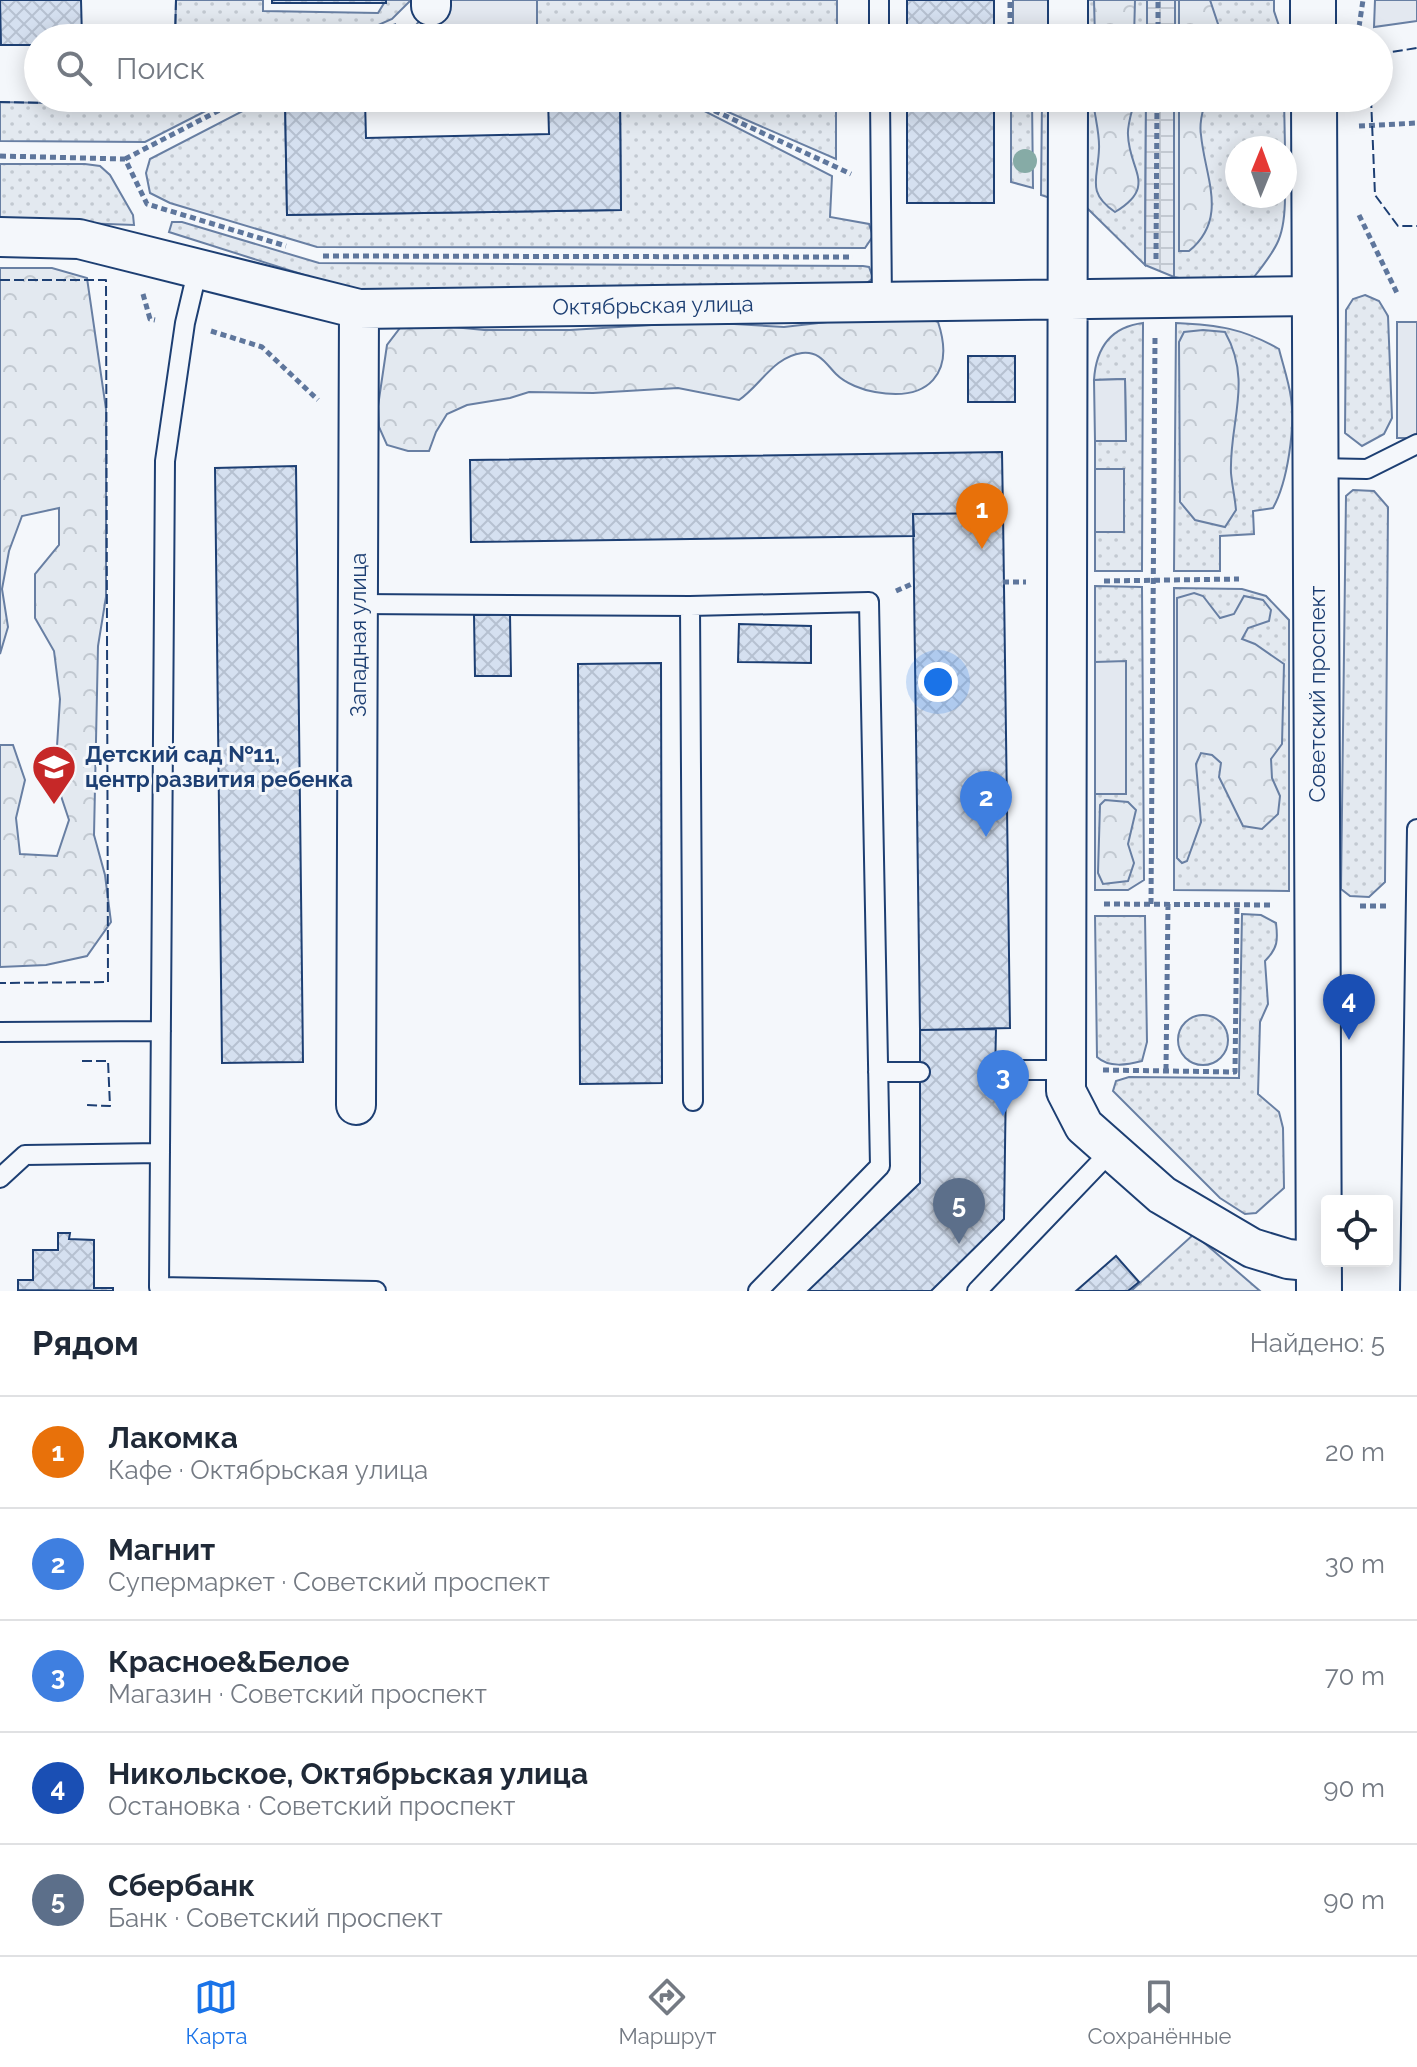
<!DOCTYPE html>
<html lang="ru">
<meta charset="utf-8">
<style>
:root{--surface:#fff;--page:#f2f2f3;--text:#1f2937;--muted:#747a83;--line:#e0e1e3;--accent:#1a73e8}
body{margin:0;font-family:Raleway,sans-serif;background:var(--page);color:var(--text)}
.controls{position:absolute;right:24px;bottom:24px;display:grid;overflow:hidden;border-radius:8px;box-shadow:0 4px 20px #0003}
.controls button{width:72px;height:72px;display:grid;place-items:center;padding:0;border:0;border-bottom:2px solid var(--line);background:var(--surface);color:var(--text);font:40px sans-serif}
.compass{position:absolute;left:1225px;top:136px;width:72px;height:72px;border-radius:50%;background:var(--surface);box-shadow:0 4px 20px #0003;rotate:1deg}
.you{position:absolute;left:938px;top:682px;width:28px;height:28px;margin:-20px;border:6px solid #fff;border-radius:50%;background:#1a73e8;box-shadow:0 0 0 12px #1a73e833}
.badge{display:grid;place-items:center;width:52px;height:52px;border-radius:50%;background:var(--accent);color:#fff;font-size:26px;font-weight:700}
.pin{position:absolute;translate:-50% -66px;filter:drop-shadow(0 2px 4px #0008)}
.pin::after{content:'';position:absolute;top:42px;width:28px;height:24px;background:inherit;clip-path:polygon(0 0,100% 0,50% 100%)}
.list{margin:0;padding:0;list-style:none}
h2{display:flex;justify-content:space-between;align-items:center;height:104px;margin:0;padding:0 32px;font-size:34px}
h2 small{font-size:26px;font-weight:400;color:var(--muted)}
.list li{display:grid;grid-template-columns:52px 1fr auto;gap:24px;align-items:center;box-sizing:border-box;height:112px;padding:0 32px;border-top:2px solid var(--line)}
.list b{display:block;font-size:30px;white-space:nowrap}
.list p{margin:0;font-size:26px;white-space:nowrap;color:var(--muted)}
.list em{font-size:26px;font-style:normal;color:var(--muted)}
.icon{flex:none;width:44px;height:44px;fill:none;stroke:currentColor;stroke-width:2;stroke-linecap:round;stroke-linejoin:round}
.map{position:relative;flex:none;width:1417px;height:1291px;overflow:hidden}
.search{position:absolute;background:var(--surface);box-shadow:0 4px 20px #0003;left:24px;right:24px;top:24px;height:88px;display:flex;align-items:center;gap:20px;box-sizing:border-box;padding:0 28px;border-radius:44px;color:var(--muted);font-size:30px}
.sheet{height:664px;background:var(--surface)}
nav{display:flex;justify-content:space-around;align-items:center;box-sizing:border-box;height:112px;border-top:2px solid var(--line);background:var(--surface);font-size:22px;color:var(--muted)}
nav a{display:grid;justify-items:center;gap:4px}
nav .on{color:var(--accent)}
.map>svg:first-child{display:block}
.grass{fill:url(#grass-dots);stroke:#687fa3;stroke-width:2}
.forest{fill:url(#forest-crowns);stroke:#687fa3;stroke-width:2}
.parking{fill:#e3e8f0;stroke:#687fa3;stroke-width:2}
.plaza{fill:url(#plaza-grid);stroke:#687fa3;stroke-width:2}
.building{fill:url(#building-cross-hatch);stroke:#1d3f73;stroke-width:2}
.lines{fill:none;stroke-linecap:round;stroke-linejoin:round}
.lane-casing{stroke:#1d3f73;stroke-width:22}
.street-casing{stroke:#1d3f73;stroke-width:42}
.secondary-casing{stroke:#1d3f73;stroke-width:48}
.path{stroke:#5e769c;stroke-width:5;stroke-dasharray:6 4;stroke-linecap:butt}
.lane{stroke:#f4f7fb;stroke-width:18}
.street{stroke:#f4f7fb;stroke-width:38}
.secondary{stroke:#f4f7fb;stroke-width:44}
.fence{stroke:#1d3f73;stroke-width:2;stroke-dasharray:10 4;stroke-linecap:butt}
.tree{fill:#86aba6}
.labels{text-anchor:middle;dominant-baseline:central;stroke-width:6;stroke-linejoin:round;paint-order:stroke}
.street-label{font-size:22px;fill:#1d3f73;stroke:#f4f7fb}
.poi-label{font-size:22px;font-weight:bold;fill:#1d3f73;stroke:#f4f7fb;text-anchor:start}
</style>
<div class="map">
<svg width="1417" height="1291" viewBox="0 0 1417 1291">
<defs>
<pattern id="grass-dots" width="8" height="8" patternUnits="userSpaceOnUse" patternTransform="scale(2)"><rect width="8" height="8" fill="#e3e9f0"/><path d="M2 2h.1M6 6h.1" fill="none" stroke="#c2c9d1" stroke-width="1.8" stroke-linecap="round"/></pattern>
<pattern id="forest-crowns" width="20" height="18" patternUnits="userSpaceOnUse" patternTransform="scale(2)"><rect width="20" height="18" fill="#e3e9f0"/><path d="M2 6a3 3 0 1 1 6 0M12 15a3 3 0 1 1 6 0" fill="none" stroke="#c2c9d1"/></pattern>
<pattern id="plaza-grid" width="8" height="8" patternUnits="userSpaceOnUse" patternTransform="scale(2)"><rect width="8" height="8" fill="#e3e8f0"/><path d="M0 4h8M4 0v8" fill="none" stroke="#c2c8d1"/></pattern>
<pattern id="building-cross-hatch" width="8" height="8" patternUnits="userSpaceOnUse" patternTransform="scale(2)"><rect width="8" height="8" fill="#d5e0f0"/><path d="M0 0l8 8M0 8l8-8" fill="none" stroke="#b6c1d1"/></pattern>
</defs>
<rect width="100%" height="100%" fill="#f4f7fb"/>
<path class="grass" d="M 176,0 L 263,0 L 263,11 L 378,13 L 386,0 L 411,0 L 392,19 L 349,38 L 175,38 Z
M 537,0 L 837,0 L 837,38 L 537,38 Z
M 1085,0 L 1147,0 L 1147,38 L 1084,38 Z
M 1175,0 L 1274,0 L 1274,11 L 1283,38 L 1175,38 Z
M 144,98 L 231,98 L 145,142 L 0,141 L 0,102 L 137,105 Z
M 268,98 L 367,98 L 285,102 L 287,215 L 621,210 L 620,98 L 679,98 L 832,176 L 830,217 L 869,224 L 873,236 L 865,248 L 317,247 L 170,203 L 150,193 L 146,173 L 150,159 Z
M 696,98 L 836,98 L 836,159 Z
M 1011,98 L 1032,98 L 1033,188 L 1011,182 Z
M 1042,98 L 1055,98 L 1050,198 L 1041,195 Z
M 1083,98 L 1146,98 L 1145,265 L 1085,206 Z
M 1174,98 L 1284,98 L 1285,148 L 1237,148 L 1237,196 L 1285,196 C 1285,236 1278,247 1254,277 L 1199,282 L 1174,277 Z
M 0,164 L 85,164 L 100,166 L 110,175 L 133,215 L 134,225 L 0,220 Z
M 172,222 L 182,222 L 319,263 L 863,266 L 869,267 L 873,278 L 862,287 L 358,292 L 169,232 Z
M 1365,295 L 1379,301 L 1388,316 L 1392,418 L 1384,434 L 1362,446 L 1345,433 L 1346,310 L 1353,299 Z
M 1143,323 L 1142,571 L 1095,571 L 1095,532 L 1124,532 L 1123,469 L 1095,469 L 1095,441 L 1126,440 L 1125,379 L 1094,380 C 1096,348 1110,327 1143,323 Z
M 1176,323 C 1218,325 1242,328 1279,349 C 1283,365 1289,382 1291,398 C 1295,428 1288,481 1273,508 L 1253,511 L 1254,534 L 1220,536 L 1220,571 L 1174,571 Z
M 1353,490 L 1374,491 L 1388,507 L 1385,882 L 1369,897 L 1350,896 L 1341,889 L 1346,496 Z
M 1095,586 L 1142,587 L 1144,880 L 1128,890 L 1095,890 L 1095,794 L 1125,794 L 1126,662 L 1095,662 Z
M 1174,588 L 1242,589 L 1266,596 L 1289,620 L 1289,891 L 1174,890 Z
M 1242,914 L 1261,915 L 1276,923 C 1278,940 1278,948 1265,961 L 1268,1004 L 1260,1022 L 1258,1094 L 1279,1112 L 1283,1128 L 1284,1188 L 1256,1213 L 1245,1214 L 1220,1198 L 1113,1091 L 1116,1081 L 1129,1077 L 1239,1078 Z
M 1095,916 L 1145,916 L 1147,1042 L 1142,1061 C 1127,1065 1109,1068 1097,1057 Z
M1178 1040a25 25 0 1 1 50 0a25 25 0 1 1-50 0Z
M 1194,1234 L 1260,1291 L 1131,1291 Z"/>
<path class="forest" d="M 1094,0 L 1135,0 L 1134,38 L 1095,38 Z
M 1179,0 L 1210,0 L 1220,30 L 1220,38 L 1179,38 Z
M 1093,98 L 1135,98 C 1133,109 1127,124 1128,135 C 1129,171 1158,186 1115,212 C 1086,192 1098,179 1099,149 C 1100,133 1094,115 1093,98 Z
M 1179,98 L 1206,98 C 1203,110 1199,123 1201,135 C 1205,178 1229,218 1189,251 L 1179,251 Z
M 0,268 L 52,268 L 87,278 L 106,409 L 106,597 L 98,646 L 94,835 L 105,875 L 111,922 L 87,956 L 46,965 L 0,967 L 0,745 L 13,745 L 25,780 L 16,818 L 20,854 L 57,856 L 69,820 L 55,778 L 60,699 L 54,651 L 35,618 L 35,574 L 59,545 L 59,508 L 22,516 L 9,551 L 2,589 L 8,627 L 0,654 Z
M 914,312 L 938,322 C 955,373 929,402 875,392 C 863,390 846,384 836,374 C 826,364 820,351 802,353 C 773,357 761,385 739,400 L 678,388 L 593,393 L 529,392 L 510,398 L 467,405 L 447,414 L 436,432 L 429,451 L 408,451 L 387,445 L 379,427 L 378,406 L 387,345 L 400,328 L 422,324 L 484,330 L 570,330 L 700,322 L 784,327 Z
M 1203,330 L 1225,332 C 1253,382 1229,422 1231,473 C 1232,485 1235,498 1236,510 L 1225,527 L 1195,520 L 1180,502 L 1179,342 L 1184,332 Z
M 1194,593 L 1203,596 L 1220,618 L 1234,614 L 1244,596 L 1263,600 L 1271,610 L 1269,621 L 1248,628 L 1242,639 L 1255,644 L 1284,664 L 1282,744 L 1271,759 L 1272,778 L 1280,796 L 1278,814 L 1262,829 L 1243,826 L 1219,777 L 1221,763 L 1212,755 L 1201,753 L 1196,764 L 1201,822 L 1187,861 L 1182,863 L 1177,858 L 1177,598 Z
M 1105,800 L 1128,802 L 1136,810 L 1128,844 L 1134,863 L 1128,881 L 1103,884 L 1098,873 L 1100,805 Z"/>
<path class="parking" d="M 450,0 L 537,0 L 537,38 L 415,38 L 413,29 L 431,6 L 450,6 Z
M 1013,0 L 1054,0 L 1054,32 L 1044,38 L 1013,38 Z
M 1375,0 L 1417,0 L 1417,21 L 1374,27 Z
M 1397,322 L 1417,322 L 1417,438 L 1397,438 Z
M 1125,379 L 1126,441 L 1095,441 L 1094,380 Z
M 1095,469 L 1124,469 L 1124,532 L 1095,532 Z
M 1126,661 L 1126,794 L 1095,794 L 1095,662 Z"/>
<path class="plaza" d="M 1147,0 L 1175,0 L 1175,38 L 1147,38 Z
M 1146,98 L 1174,98 L 1174,277 L 1145,265 Z"/>
<path class="building" d="M 0,0 L 81,0 L 82,38 L 38,38 L 38,45 L 1,45 Z
M 272,0 L 386,0 L 386,3 L 272,3 Z
M 907,0 L 994,0 L 994,38 L 907,38 Z
M 548,98 L 620,98 L 621,210 L 287,215 L 285,101 L 365,100 L 366,138 L 549,134 Z
M 801,98 L 828,98 L 828,109 L 801,108 Z
M 907,98 L 994,98 L 994,203 L 907,203 Z
M 968,356 L 1015,356 L 1015,402 L 968,402 Z
M 1002,452 L 1003,513 L 913,514 L 914,536 L 471,542 L 470,460 Z
M 296,466 L 303,1062 L 222,1063 L 215,468 Z
M 1003,513 L 1010,1028 L 920,1030 L 913,514 Z
M 510,614 L 511,676 L 475,676 L 474,615 Z
M 739,624 L 811,626 L 811,663 L 738,662 Z
M 661,663 L 662,1083 L 580,1084 L 578,664 Z
M 996,1029 L 995,1076 L 1006,1078 L 1004,1219 L 931,1291 L 808,1291 L 920,1183 L 920,1030 Z
M 58,1233 L 70,1233 L 69,1239 L 94,1240 L 94,1288 L 113,1288 L 113,1291 L 18,1290 L 18,1280 L 33,1280 L 33,1250 L 58,1250 Z
M 1116,1256 L 1139,1282 L 1128,1291 L 1076,1291 Z"/>
<g class="lines">
<g class="lane-casing">
<path id="lane" d="M 879,0 L 879,38
M 880,98 L 882,303
M 198,268 L 185,323 L 165,461 L 159,1287 L 376,1291
M 1316,468 L 1367,469 L 1417,444
M 358,604 L 690,606 L 869,602 L 880,1166 L 758,1291
M 690,606 L 693,1101
M 0,1032 L 161,1031
M 995,1070 L 1066,1070
M 878,1072 L 920,1072
M 0,1178 L 25,1155 L 160,1153
M 977,1291 L 1111,1151
M 1410,1291 L 1417,829"/>
</g>
<g class="street-casing">
<path id="street" d="M 431,6 L 431,0
M 1068,38 L 1068,0
M 1068,98 L 1066,1091 L 1084,1126 L 1162,1195 L 1252,1248 L 1288,1259 L 1319,1262
M 0,237 L 79,239 L 359,309 L 1315,296
M 356,1105 L 359,309"/>
</g>
<g class="secondary-casing">
<path id="secondary" d="M 1313,0 L 1313,38
M 1314,98 L 1319,1291"/>
</g>
<path class="path" d="M 1359,27 L 1363,0
M 363,38 L 400,24
M 1010,38 L 1010,0
M 1158,38 L 1158,0
M 687,98 L 851,174
M 1359,126 L 1417,123
M 0,156 L 125,159 L 147,204 L 286,246
M 125,159 L 243,98
M 1359,215 L 1397,293
M 323,256 L 853,257
M 1156,259 L 1157,98
M 143,294 L 150,319 L 155,320
M 211,331 L 262,347 L 318,400
M 1104,581 L 1239,579
M 1003,582 L 1026,582
M 896,591 L 914,583
M 1104,904 L 1274,905
M 1151,904 L 1155,337
M 1360,906 L 1386,906
M 1103,1070 L 1235,1072 L 1237,905
M 1166,1070 L 1168,904"/>
<use href="#lane" class="lane"/>
<use href="#street" class="street"/>
<use href="#secondary" class="secondary"/>
<path class="fence" d="M 175,38 L 176,0
M 1379,54 L 1417,48
M 1371,98 L 1375,195 L 1398,226 L 1417,226
M 0,102 L 137,105 L 144,98
M 0,280 L 106,280 L 108,982 L 0,983
M 82,1061 L 108,1061 L 110,1106 L 86,1105"/>
</g>
<circle class="tree" cx="1025" cy="161" r="12"/>
<defs>
<g id="school-pin" transform="scale(2.3)"><path d="M0 17L-7.5 6A9.5 9.5 0 1 1 7.5 6Z" fill="#c62828" stroke="#f4f7fb"/><path d="M0-5L7-2L0 1L-7-2ZM-4 1L0 2.5L4 1V4Q0 6-4 4Z" fill="#fff"/></g>
</defs>
<g fill-rule="evenodd">
<use href="#school-pin" x="54" y="767"/>
</g>
<g class="labels">
<g class="street-label">
<text transform="translate(653 305) rotate(-1)">Октябрьская улица</text>
<text transform="translate(358 635) rotate(-90)">Западная улица</text>
<text transform="translate(1317 694) rotate(-90)">Советский проспект</text>
</g>
<g class="poi-label">
<text x="85" y="754">Детский сад №11,<tspan x="85" dy="25">центр развития ребенка</tspan></text>
</g>
</g>
</svg>
<div class="controls">
<button><svg class="icon" aria-label="locate" viewBox="0 0 24 24"><circle cx="12" cy="12" r="6"/><path d="M12 2v4M12 18v4M2 12h4M18 12h4"/></svg></button>
</div>
<svg class="compass" viewBox="-18 -18 36 36"><path d="M0-13l5 13h-10z" fill="#e53935"/><path d="M0 13l5-13h-10z" fill="#747a83"/></svg>
<div class="you"></div>
<div class="pin badge" style="left:982px;top:549px;background:#e8710a">1</div>
<div class="pin badge" style="left:986px;top:837px;background:#3f7fe0">2</div>
<div class="pin badge" style="left:1003px;top:1116px;background:#3f7fe0">3</div>
<div class="pin badge" style="left:1349px;top:1040px;background:#1a4fb4">4</div>
<div class="pin badge" style="left:959px;top:1244px;background:#5c6f8a">5</div>
<div class="search"><svg class="icon" aria-label="search" viewBox="0 0 24 24"><circle cx="10" cy="10" r="6"/><path d="M15 15l6 6"/></svg>Поиск</div>
</div>
<section class="sheet">
<h2>Рядом<small>Найдено: 5</small></h2>
<ul class="list">
<li><span class="badge" style="background:#e8710a">1</span><div><b>Лакомка</b><p>Кафе · Октябрьская улица</p></div><em>20 m</em></li>
<li><span class="badge" style="background:#3f7fe0">2</span><div><b>Магнит</b><p>Супермаркет · Советский проспект</p></div><em>30 m</em></li>
<li><span class="badge" style="background:#3f7fe0">3</span><div><b>Красное&amp;Белое</b><p>Магазин · Советский проспект</p></div><em>70 m</em></li>
<li><span class="badge" style="background:#1a4fb4">4</span><div><b>Никольское, Октябрьская улица</b><p>Остановка · Советский проспект</p></div><em>90 m</em></li>
<li><span class="badge" style="background:#5c6f8a">5</span><div><b>Сбербанк</b><p>Банк · Советский проспект</p></div><em>90 m</em></li>
</ul>
</section>
<nav>
<a class="on"><svg class="icon" aria-label="map" viewBox="0 0 24 24"><path d="M3 6l6-2 6 2 6-2v14l-6 2-6-2-6 2zM9 4v14M15 6v14"/></svg>Карта</a>
<a><svg class="icon" aria-label="directions" viewBox="0 0 24 24"><path d="M12 3l9 9-9 9-9-9zM9 14v-3h6M13 9l2 2-2 2"/></svg>Маршрут</a>
<a><svg class="icon" aria-label="saved" viewBox="0 0 24 24"><path d="M7 4h10v16l-5-4-5 4z"/></svg>Сохранённые</a>
</nav>
